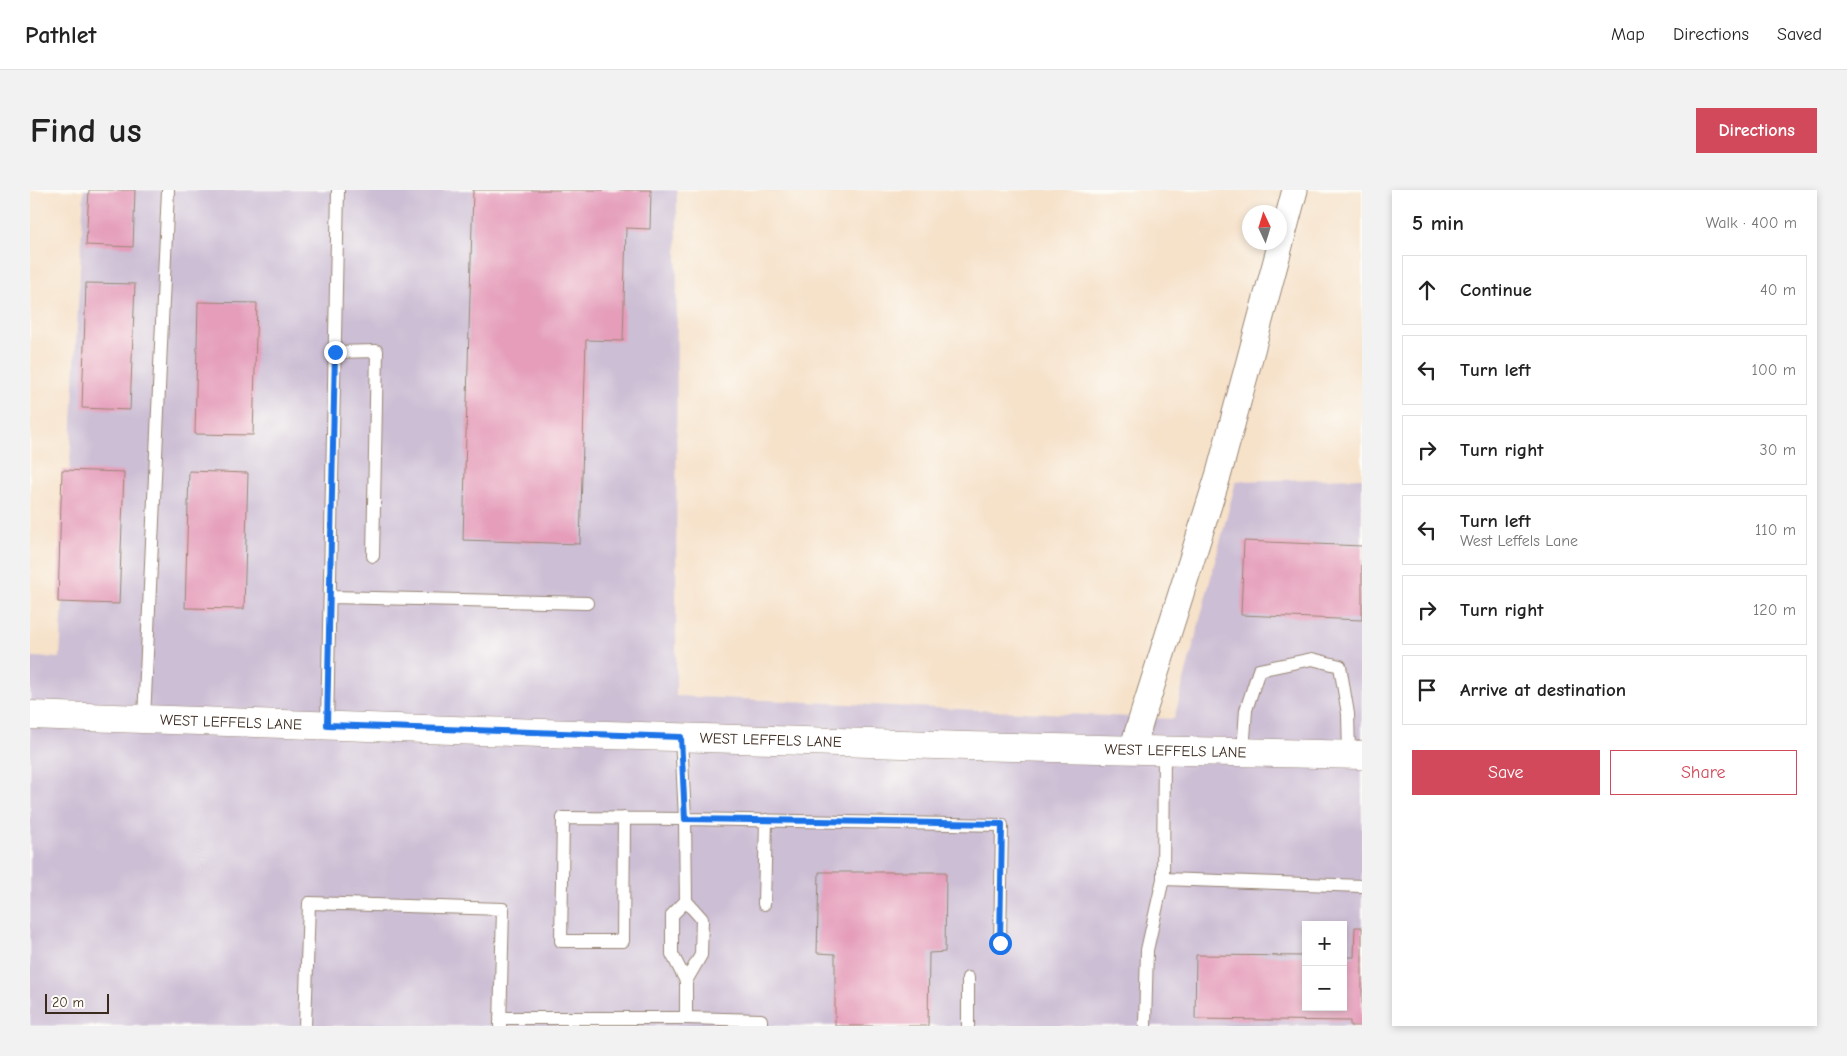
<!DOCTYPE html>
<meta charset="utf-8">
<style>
:root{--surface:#fff;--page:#f2f2f2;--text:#222;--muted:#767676;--line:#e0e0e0;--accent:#d1495b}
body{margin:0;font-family:"Comic Neue",sans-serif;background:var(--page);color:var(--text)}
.controls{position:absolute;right:15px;bottom:15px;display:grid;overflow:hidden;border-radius:0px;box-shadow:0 2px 8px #0003}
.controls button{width:45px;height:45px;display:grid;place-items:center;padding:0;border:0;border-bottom:1px solid var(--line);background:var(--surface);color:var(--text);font:25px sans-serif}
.compass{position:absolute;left:1212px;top:15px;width:45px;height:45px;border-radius:50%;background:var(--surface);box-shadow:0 2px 8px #0003;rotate:356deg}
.scale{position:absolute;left:15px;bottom:12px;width:64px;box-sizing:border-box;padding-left:5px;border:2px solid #3b2a1e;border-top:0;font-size:14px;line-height:18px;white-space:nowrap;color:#3b2a1e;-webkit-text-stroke:4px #fdfcf7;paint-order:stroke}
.stop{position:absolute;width:15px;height:15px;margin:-11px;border:4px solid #1a73e8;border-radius:50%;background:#fff}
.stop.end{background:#1a73e8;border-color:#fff;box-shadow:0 1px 5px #0008}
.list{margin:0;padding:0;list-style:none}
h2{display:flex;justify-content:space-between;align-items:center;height:65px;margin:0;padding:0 20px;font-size:21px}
h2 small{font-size:16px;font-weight:400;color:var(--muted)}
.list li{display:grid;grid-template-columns:32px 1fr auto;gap:15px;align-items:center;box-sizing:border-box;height:70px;margin:0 10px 10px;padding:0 10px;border:1px solid var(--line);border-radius:0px}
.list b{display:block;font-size:19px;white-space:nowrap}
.list p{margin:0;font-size:16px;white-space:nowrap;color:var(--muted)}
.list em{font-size:16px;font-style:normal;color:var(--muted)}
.actions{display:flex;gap:10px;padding:15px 20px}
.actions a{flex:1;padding:11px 0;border:1px solid var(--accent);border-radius:0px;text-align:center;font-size:18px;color:var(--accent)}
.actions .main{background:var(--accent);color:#fff}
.icon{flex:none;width:28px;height:28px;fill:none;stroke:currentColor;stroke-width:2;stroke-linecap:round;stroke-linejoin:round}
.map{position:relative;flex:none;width:1332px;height:836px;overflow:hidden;border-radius:0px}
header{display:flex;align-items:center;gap:30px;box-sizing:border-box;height:70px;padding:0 25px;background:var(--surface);border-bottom:1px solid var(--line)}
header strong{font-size:24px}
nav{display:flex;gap:28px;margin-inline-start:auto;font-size:18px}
.intro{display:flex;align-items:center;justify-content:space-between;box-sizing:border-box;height:120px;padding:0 30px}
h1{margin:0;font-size:35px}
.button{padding:12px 22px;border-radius:0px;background:var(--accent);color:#fff;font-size:18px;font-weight:700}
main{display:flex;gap:30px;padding:0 30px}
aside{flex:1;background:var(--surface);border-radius:0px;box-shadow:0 2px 8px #0003}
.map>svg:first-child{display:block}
.industrial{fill:#ccbed4;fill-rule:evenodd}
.building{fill:#e59dba}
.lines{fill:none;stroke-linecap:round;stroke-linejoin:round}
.service-casing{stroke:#988674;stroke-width:14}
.minor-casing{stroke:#988674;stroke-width:27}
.tertiary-casing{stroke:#988674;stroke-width:29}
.service{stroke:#fff;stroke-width:12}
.minor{stroke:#fff;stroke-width:25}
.tertiary{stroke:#fff;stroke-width:28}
.route{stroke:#1a73e8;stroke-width:6}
.labels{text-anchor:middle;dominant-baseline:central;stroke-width:4;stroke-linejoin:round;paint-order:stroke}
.street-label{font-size:15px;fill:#3b2a1e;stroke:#fdfcf7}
</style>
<header>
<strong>Pathlet</strong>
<nav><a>Map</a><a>Directions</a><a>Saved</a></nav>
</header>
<div class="intro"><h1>Find us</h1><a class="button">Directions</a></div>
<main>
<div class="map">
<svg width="1332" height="836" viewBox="0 0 1332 836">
<rect width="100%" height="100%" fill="#fdfcf7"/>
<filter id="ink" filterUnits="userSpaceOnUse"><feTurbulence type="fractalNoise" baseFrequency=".02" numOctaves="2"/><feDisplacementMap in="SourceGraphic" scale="10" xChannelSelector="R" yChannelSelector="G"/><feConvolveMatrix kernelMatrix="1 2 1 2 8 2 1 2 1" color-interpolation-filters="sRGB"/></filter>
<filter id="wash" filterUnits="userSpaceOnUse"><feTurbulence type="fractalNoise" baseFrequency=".0096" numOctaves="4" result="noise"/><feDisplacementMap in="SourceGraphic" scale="20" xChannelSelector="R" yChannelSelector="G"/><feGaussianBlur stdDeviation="1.12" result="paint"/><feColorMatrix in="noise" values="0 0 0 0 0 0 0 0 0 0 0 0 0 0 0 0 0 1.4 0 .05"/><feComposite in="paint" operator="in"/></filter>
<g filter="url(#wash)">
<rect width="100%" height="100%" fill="#f6e1c9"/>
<path class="industrial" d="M 54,0 L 647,0 L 646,506 L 1144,529 L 1206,291 L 1332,288 L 1332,836 L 0,836 L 0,467 L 30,468 ZM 1276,735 L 1313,735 L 1313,817 L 1276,817 Z"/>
<g id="blocks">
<path class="building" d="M 59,0 L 105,0 L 103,57 L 56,55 Z
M 443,0 L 621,0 L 620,39 L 596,38 L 593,151 L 556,150 L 550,354 L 433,350 Z
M 56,93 L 105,94 L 100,220 L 52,218 Z
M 168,112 L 227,113 L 223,245 L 165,244 Z
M 32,280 L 94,282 L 89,414 L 28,412 Z
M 159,281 L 218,283 L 214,419 L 155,418 Z
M 1214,351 L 1332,356 L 1332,430 L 1211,425 Z
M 789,682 L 916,682 L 915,762 L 899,763 L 898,836 L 805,836 L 805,764 L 787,763 Z
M 1325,737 L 1332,737 L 1332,836 L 1320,836 L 1320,831 L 1165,829 L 1166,765 L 1276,766 L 1276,817 L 1313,817 L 1313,767 L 1324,767 Z"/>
</g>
</g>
<g filter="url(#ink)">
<use href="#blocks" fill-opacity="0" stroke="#988674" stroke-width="1"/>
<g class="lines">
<g class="service-casing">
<path id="service" d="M 305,162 L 347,161 L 343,366
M 300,407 L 557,413
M 114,529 L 138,0
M 297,535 L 308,0
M 651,547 L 655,629 L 972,635 L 970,753
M 1134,560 L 1133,689 L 1332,696
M 1213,562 L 1216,520 L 1229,480 L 1282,469 L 1310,476 L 1318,524 L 1319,565
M 594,628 L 593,751 L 531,751 L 533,628 L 655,629 L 656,711 L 672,729 L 671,765 L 656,791 L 642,764 L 642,725 L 656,711
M 734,714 L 736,630
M 470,828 L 656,828 L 656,791
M 656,828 L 731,830 L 731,836
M 275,836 L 279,713 L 473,719 L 470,836
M 938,836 L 938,788
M 1115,836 L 1117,760 L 1133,689"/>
</g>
<g class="minor-casing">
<path id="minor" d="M 1102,559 L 1189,283 L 1265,0"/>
</g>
<g class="tertiary-casing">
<g id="tertiary">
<path id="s1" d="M 0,525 L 451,541 L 937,556 L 1332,565"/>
</g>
</g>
<use href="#service" class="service"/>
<use href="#minor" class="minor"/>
<use href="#tertiary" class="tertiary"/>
</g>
</g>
<g class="lines" filter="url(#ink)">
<path class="route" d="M 305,162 L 297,535 L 651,547 L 655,629 L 972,634 L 970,753"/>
</g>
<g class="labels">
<g class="street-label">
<text stroke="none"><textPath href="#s1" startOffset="201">WEST LEFFELS LANE</textPath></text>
<text stroke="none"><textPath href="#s1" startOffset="741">WEST LEFFELS LANE</textPath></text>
<text stroke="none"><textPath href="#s1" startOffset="1146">WEST LEFFELS LANE</textPath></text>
</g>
</g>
</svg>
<div class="controls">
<button>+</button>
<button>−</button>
</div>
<svg class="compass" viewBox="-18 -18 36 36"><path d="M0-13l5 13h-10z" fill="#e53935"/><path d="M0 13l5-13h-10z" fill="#767676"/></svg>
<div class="scale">20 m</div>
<div class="stop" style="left:970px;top:753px"></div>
<div class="stop end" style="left:305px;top:162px"></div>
</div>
<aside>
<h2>5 min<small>Walk · 400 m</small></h2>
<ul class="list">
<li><svg class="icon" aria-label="ahead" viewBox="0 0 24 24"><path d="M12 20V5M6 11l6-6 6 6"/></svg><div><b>Continue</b></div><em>40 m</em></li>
<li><svg class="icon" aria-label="left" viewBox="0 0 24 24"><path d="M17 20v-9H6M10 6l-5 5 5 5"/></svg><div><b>Turn left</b></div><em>100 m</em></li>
<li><svg class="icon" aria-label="right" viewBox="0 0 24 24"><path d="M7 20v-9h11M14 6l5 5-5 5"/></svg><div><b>Turn right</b></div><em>30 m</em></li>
<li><svg class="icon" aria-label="left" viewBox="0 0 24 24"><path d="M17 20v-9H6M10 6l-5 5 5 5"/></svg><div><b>Turn left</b><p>West Leffels Lane</p></div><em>110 m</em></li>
<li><svg class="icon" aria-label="right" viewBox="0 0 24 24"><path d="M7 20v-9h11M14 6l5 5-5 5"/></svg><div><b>Turn right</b></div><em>120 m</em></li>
<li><svg class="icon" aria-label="arrive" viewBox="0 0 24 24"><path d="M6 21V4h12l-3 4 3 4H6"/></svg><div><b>Arrive at destination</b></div></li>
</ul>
<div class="actions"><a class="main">Save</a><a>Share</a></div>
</aside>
</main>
